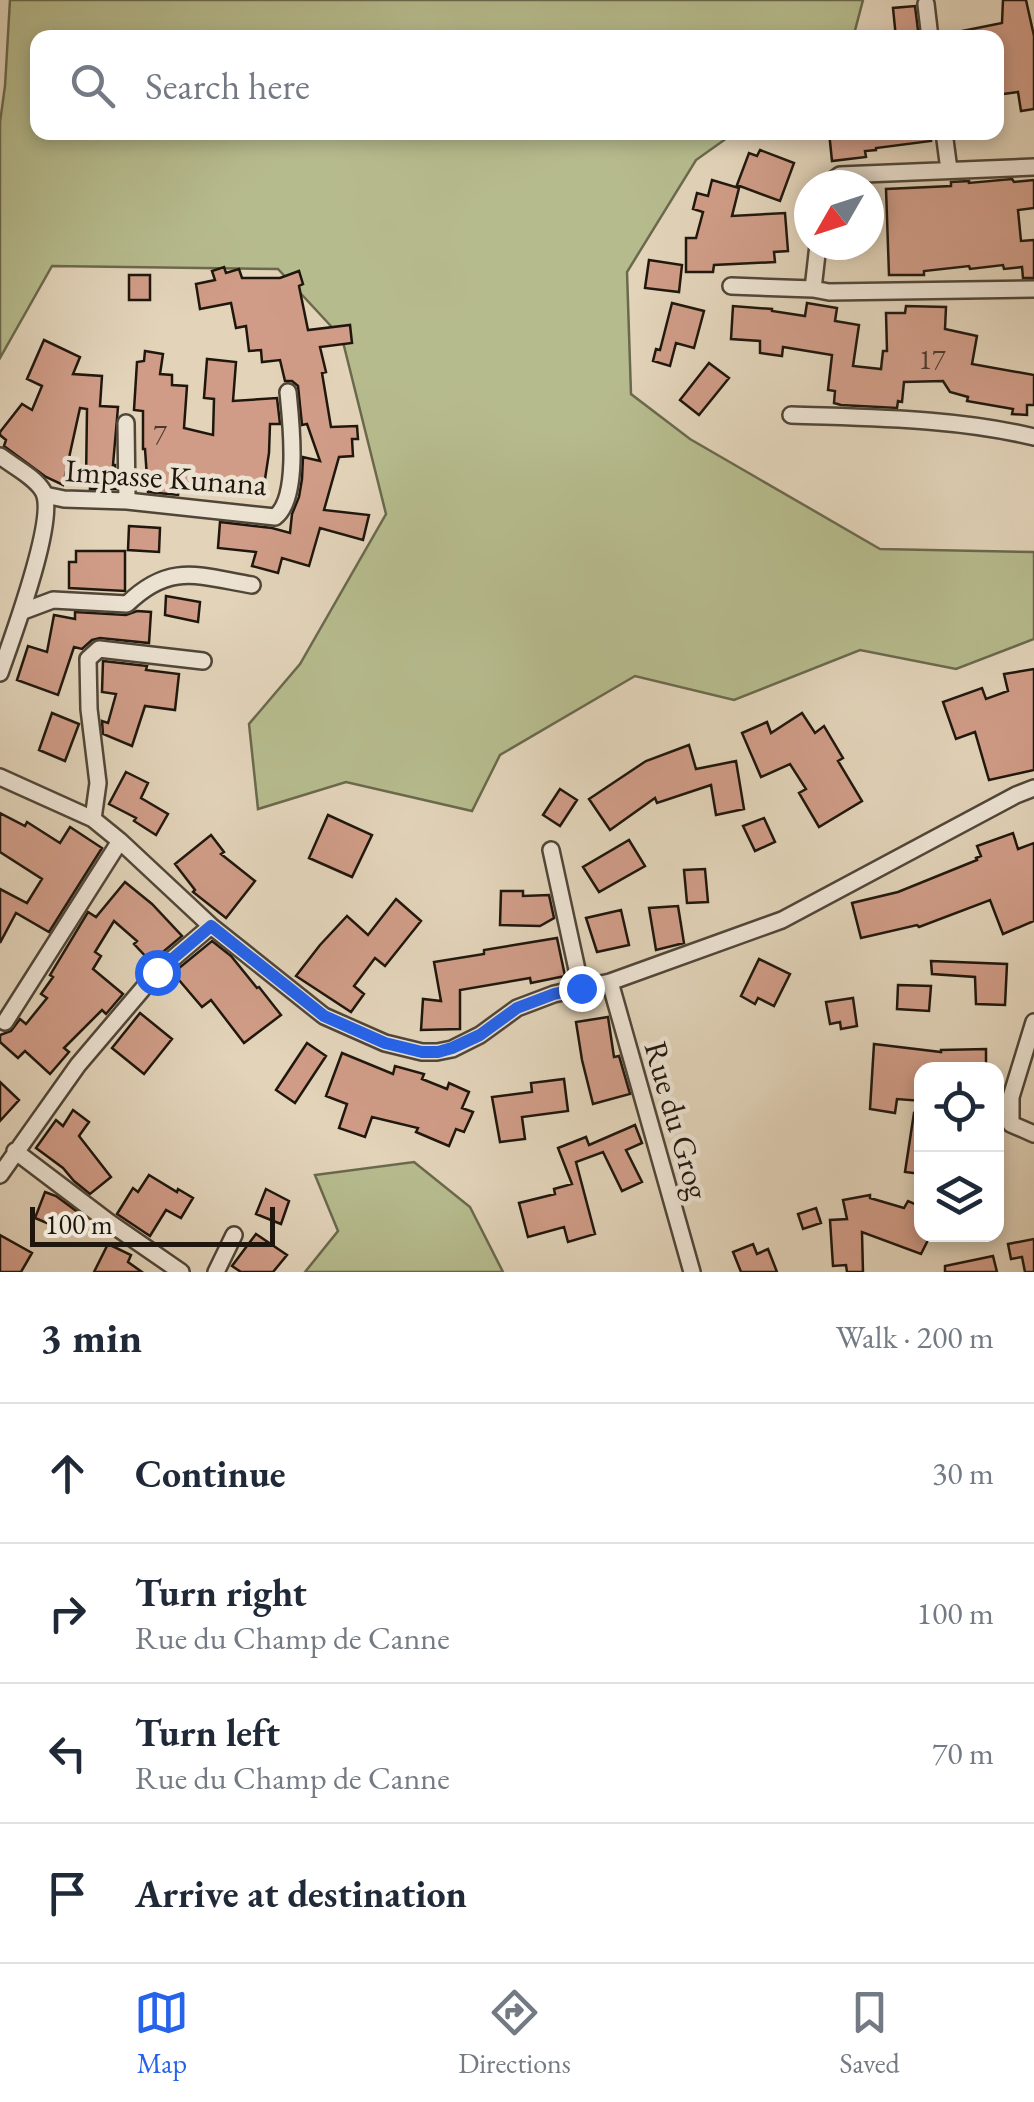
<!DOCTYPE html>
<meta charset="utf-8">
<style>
:root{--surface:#fff;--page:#f6f6f7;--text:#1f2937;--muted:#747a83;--line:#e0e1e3;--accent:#2563eb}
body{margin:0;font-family:"EB Garamond",serif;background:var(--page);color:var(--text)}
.controls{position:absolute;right:30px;bottom:30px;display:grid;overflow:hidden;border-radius:20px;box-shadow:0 5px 15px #0003}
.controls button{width:90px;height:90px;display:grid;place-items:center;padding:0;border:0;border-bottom:2px solid var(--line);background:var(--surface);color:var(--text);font:50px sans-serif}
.compass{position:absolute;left:794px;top:170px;width:90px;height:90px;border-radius:50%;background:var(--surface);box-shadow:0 5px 15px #0003;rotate:231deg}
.scale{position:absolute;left:30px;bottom:25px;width:245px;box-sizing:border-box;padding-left:10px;border:5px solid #1f170d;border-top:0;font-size:28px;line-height:35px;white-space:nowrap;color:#1f170d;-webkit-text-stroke:8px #ece2d2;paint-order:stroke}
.stop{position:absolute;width:30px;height:30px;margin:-22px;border:8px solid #2563eb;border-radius:50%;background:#fff}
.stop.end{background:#2563eb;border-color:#fff;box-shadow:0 2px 10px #0008}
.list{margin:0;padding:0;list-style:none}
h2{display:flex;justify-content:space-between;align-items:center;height:130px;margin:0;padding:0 40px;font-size:42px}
h2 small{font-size:32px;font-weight:400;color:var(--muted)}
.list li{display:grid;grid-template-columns:65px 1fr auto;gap:30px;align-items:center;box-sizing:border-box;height:140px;padding:0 40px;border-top:2px solid var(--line)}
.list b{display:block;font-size:38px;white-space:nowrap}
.list p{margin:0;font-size:32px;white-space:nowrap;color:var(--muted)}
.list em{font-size:32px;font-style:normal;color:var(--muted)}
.icon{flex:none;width:55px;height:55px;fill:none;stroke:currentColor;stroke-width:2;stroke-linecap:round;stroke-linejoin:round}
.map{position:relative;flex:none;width:1034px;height:1272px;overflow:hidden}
.search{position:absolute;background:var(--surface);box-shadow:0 5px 15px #0003;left:30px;right:30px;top:30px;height:110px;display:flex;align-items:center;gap:25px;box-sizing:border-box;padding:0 35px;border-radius:20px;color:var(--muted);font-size:38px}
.sheet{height:690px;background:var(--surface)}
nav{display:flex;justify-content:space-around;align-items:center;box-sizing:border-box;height:140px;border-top:2px solid var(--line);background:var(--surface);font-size:28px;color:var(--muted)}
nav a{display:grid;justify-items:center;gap:5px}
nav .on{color:var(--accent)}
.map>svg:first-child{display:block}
.green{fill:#b6bb8d;stroke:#6a694d;stroke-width:2.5}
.building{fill:#d09c87;stroke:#1f170d;stroke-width:2.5}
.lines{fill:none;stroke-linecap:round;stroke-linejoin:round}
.minor-casing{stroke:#504638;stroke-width:20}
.minor{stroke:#ece2d2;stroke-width:15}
.route{stroke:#2563eb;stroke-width:12}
.labels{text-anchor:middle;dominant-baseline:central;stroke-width:9;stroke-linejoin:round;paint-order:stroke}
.number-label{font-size:28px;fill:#4b382c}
.street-label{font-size:32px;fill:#1f170d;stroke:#ece2d2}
</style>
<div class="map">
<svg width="1034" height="1272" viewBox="0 0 1034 1272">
<rect width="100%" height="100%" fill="#e2d3b9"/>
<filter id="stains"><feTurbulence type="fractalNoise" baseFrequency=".002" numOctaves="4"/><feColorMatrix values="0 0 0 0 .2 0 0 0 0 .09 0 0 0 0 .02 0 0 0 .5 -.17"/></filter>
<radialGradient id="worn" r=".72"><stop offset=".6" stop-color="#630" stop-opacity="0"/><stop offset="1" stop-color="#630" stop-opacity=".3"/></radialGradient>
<path class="green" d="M 10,0 L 863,0 L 853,38 L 38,38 L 38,132 L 734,133 L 696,160 L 627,272 L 631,394 L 690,439 L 880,549 L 1034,552 L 1034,639 L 956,669 L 860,650 L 734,700 L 635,676 L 500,755 L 472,811 L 346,782 L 258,809 L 249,724 L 300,664 L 386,514 L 342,338 L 278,269 L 52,266 L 0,358 L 0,122 L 5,86 Z
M 414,1162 L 470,1207 L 503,1272 L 305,1272 L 338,1231 L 315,1175 Z"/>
<path class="building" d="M 1003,0 L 1026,0 L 1034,36 L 1034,109 L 1021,111 L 1018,92 L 996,95 L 996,38 L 962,38 L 962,31 L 1002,23 Z
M 915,6 L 919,38 L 896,38 L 893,8 Z
M 829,132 L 931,132 L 931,141 L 876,148 L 876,150 L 865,151 L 866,157 L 832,161 Z
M 760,150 L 794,163 L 780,201 L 737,185 L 749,153 L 757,156 Z
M 1012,179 L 1014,182 L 1034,180 L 1034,208 L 1018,210 L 1021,241 L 1034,240 L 1034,278 L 1023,278 L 1022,267 L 1004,269 L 1003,265 L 970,269 L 969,266 L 924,271 L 924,275 L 889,275 L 886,189 L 951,186 L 951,182 L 969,181 L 969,183 Z
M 712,180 L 739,188 L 732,216 L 785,213 L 788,251 L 774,252 L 775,262 L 714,265 L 713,272 L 686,272 L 686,238 L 696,238 L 703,212 L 693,209 L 697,193 L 708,196 Z
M 649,260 L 682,265 L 679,292 L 645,288 Z
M 224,267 L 226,273 L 239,269 L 242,278 L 280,278 L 299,271 L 303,284 L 299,286 L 308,330 L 350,325 L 352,343 L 320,347 L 326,372 L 322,373 L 331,427 L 357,426 L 358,439 L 352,439 L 353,456 L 339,457 L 324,510 L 369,515 L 363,540 L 320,528 L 309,566 L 282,558 L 278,573 L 252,566 L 256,552 L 218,548 L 220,522 L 272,528 L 290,533 L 292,514 L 299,497 L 302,479 L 303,457 L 320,461 L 307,424 L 302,425 L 298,386 L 292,381 L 285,381 L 280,360 L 262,362 L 261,350 L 249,351 L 246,326 L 236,328 L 231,303 L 200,309 L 196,284 L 215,280 L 212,271 Z
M 129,275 L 150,275 L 150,300 L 129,300 Z
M 672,303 L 704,311 L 694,348 L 676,343 L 670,366 L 653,361 L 656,349 L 660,350 Z
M 807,303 L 837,308 L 835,321 L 859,325 L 853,366 L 881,369 L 883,351 L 887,351 L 886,313 L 905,313 L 906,306 L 946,307 L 945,329 L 977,336 L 972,364 L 1034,375 L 1034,405 L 1027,405 L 1027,415 L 1012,414 L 1013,409 L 967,401 L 968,397 L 950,392 L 943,381 L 904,382 L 902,402 L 898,401 L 897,408 L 841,405 L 834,403 L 835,391 L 828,390 L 832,355 L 783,347 L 782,356 L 760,353 L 760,341 L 731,339 L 733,306 L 772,309 L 772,311 L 805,316 Z
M 44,340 L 80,357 L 73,374 L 102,376 L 100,406 L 118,407 L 113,465 L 115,465 L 116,489 L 90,489 L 90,481 L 86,481 L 87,409 L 80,408 L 63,485 L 46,477 L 4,446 L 6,440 L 0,435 L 0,432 L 22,404 L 32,410 L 42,386 L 27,379 Z
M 145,351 L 163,354 L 160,374 L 172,375 L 172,385 L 187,386 L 184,428 L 213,435 L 214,399 L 204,398 L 207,359 L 236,362 L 233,401 L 277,398 L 280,424 L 270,424 L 269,453 L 263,492 L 196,477 L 194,486 L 179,483 L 178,495 L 148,492 L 145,449 L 143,449 L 143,411 L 134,410 L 137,362 L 144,361 Z
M 709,363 L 729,378 L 699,415 L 680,400 Z
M 129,526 L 160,528 L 159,552 L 128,550 Z
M 76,551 L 125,551 L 125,591 L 69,588 L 69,562 L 76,562 Z
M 166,596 L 200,602 L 198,622 L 165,615 Z
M 137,611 L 151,612 L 149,643 L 100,638 L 92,640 L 82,649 L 74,647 L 58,695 L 17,680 L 28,646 L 47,652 L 54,615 L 75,619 L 75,612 L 126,615 Z
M 103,661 L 147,666 L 146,670 L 179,674 L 175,710 L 145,706 L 132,746 L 103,734 L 102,721 L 108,723 L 116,694 L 102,692 Z
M 1034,669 L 1034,770 L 989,780 L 975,732 L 956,739 L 943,702 L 982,688 L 986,699 L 1008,691 L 1004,674 Z
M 52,713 L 79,724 L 65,761 L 39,750 Z
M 802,713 L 815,733 L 824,726 L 843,758 L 838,761 L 862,801 L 819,827 L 799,793 L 806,789 L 790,764 L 761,777 L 742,733 L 767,722 L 771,733 Z
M 689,745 L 696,769 L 736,761 L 744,809 L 716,815 L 711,785 L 657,803 L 655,798 L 610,830 L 589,799 L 646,761 Z
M 126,772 L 148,783 L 141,798 L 168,814 L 156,835 L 134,821 L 136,818 L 109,804 Z
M 560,789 L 577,800 L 560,826 L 543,815 Z
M 0,813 L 25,826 L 27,822 L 60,843 L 70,827 L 102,848 L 49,932 L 16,913 L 0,943 L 0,889 L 27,903 L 42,879 L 0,852 Z
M 328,815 L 372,835 L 352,877 L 309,858 Z
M 764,818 L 775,842 L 755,851 L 743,826 Z
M 1013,833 L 1018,849 L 1034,843 L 1034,921 L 1003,934 L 990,900 L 919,927 L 917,925 L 861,938 L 852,903 L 898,892 L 977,860 L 976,858 L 981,856 L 977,846 Z
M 211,835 L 224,852 L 221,854 L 255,881 L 226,918 L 193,892 L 195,890 L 175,864 Z
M 629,840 L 645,866 L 599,892 L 583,867 Z
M 705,869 L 708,902 L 687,903 L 684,870 Z
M 125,882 L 152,904 L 182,936 L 151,962 L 134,944 L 137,941 L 114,921 L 95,952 L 101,956 L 93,969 L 123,994 L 106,1014 L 102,1010 L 64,1048 L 69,1052 L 50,1074 L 25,1051 L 18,1058 L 0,1042 L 0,1035 L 11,1031 L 20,1019 L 26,1024 L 47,998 L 41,994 L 53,977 L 50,975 L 88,912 L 96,917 Z
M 501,891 L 523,891 L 523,896 L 549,895 L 554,918 L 540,926 L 500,925 Z
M 396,899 L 421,921 L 385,966 L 375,958 L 354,986 L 364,994 L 351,1012 L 296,976 L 320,945 L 347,916 L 368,935 Z
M 678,906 L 684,943 L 656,950 L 649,908 Z
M 621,910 L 629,945 L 597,952 L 586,918 Z
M 557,938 L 565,976 L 531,983 L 530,978 L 460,990 L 460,1029 L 421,1030 L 423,999 L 441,1001 L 434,962 L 484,954 L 484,950 Z
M 212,941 L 231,956 L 257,988 L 259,987 L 281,1015 L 244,1043 L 211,1000 L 202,1007 L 173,973 Z
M 759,959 L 790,974 L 774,1006 L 758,998 L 755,1004 L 741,996 Z
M 931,961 L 1007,964 L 1005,1005 L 976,1004 L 975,977 L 932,974 Z
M 898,985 L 931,986 L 929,1011 L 897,1009 Z
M 853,998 L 857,1026 L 841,1029 L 840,1022 L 830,1024 L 826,1002 Z
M 140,1013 L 172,1039 L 144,1074 L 112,1048 Z
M 608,1017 L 614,1057 L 619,1056 L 630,1094 L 593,1104 L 582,1060 L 576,1022 Z
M 307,1043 L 326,1056 L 295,1103 L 276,1090 Z
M 874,1044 L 941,1052 L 941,1050 L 986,1049 L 986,1070 L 922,1070 L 922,1101 L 897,1099 L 895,1113 L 870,1109 Z
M 342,1053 L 393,1074 L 395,1066 L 424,1074 L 422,1079 L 447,1089 L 449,1083 L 469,1092 L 462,1108 L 473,1112 L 464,1132 L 456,1129 L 449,1146 L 416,1132 L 418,1128 L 372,1117 L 365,1137 L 339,1128 L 347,1104 L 326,1096 Z
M 564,1079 L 568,1111 L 522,1117 L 525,1139 L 500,1142 L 492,1097 L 532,1092 L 531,1083 Z
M 0,1082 L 19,1100 L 0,1121 Z
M 73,1110 L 89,1122 L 79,1136 L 111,1177 L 90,1194 L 74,1181 L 63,1168 L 36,1148 L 56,1120 L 63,1126 Z
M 914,1113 L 922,1114 L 922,1174 L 905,1172 Z
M 635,1125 L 642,1143 L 626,1150 L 642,1182 L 622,1191 L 603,1152 L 576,1162 L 595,1234 L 568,1242 L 564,1227 L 528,1237 L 519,1203 L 555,1194 L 554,1189 L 572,1184 L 558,1148 L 586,1137 L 589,1145 Z
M 149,1175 L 177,1192 L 178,1189 L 193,1198 L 181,1218 L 166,1210 L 150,1236 L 117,1214 L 133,1188 L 138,1192 Z
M 266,1189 L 289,1201 L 281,1224 L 256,1214 Z
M 45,1192 L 56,1196 L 79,1213 L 71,1233 L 35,1218 Z
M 870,1195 L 870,1198 L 904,1208 L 908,1201 L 922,1207 L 922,1234 L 931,1234 L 921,1254 L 862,1232 L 863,1272 L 847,1272 L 846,1265 L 833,1266 L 830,1220 L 847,1219 L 843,1200 Z
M 816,1208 L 821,1223 L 803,1229 L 798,1214 Z
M 256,1234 L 287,1255 L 273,1272 L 241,1272 L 232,1266 Z
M 0,1235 L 32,1253 L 21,1272 L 0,1272 Z
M 1034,1239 L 1034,1272 L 1025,1272 L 1022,1257 L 1011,1259 L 1008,1244 Z
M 108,1244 L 131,1255 L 128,1262 L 142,1272 L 94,1272 Z
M 753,1244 L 757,1254 L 768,1249 L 777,1272 L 741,1272 L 733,1252 Z
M 993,1256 L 997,1272 L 945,1272 L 945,1266 Z"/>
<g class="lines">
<g class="minor-casing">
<path id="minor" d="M 926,4 L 930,38
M 944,132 L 949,170
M 827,185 L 840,175 L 1034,167
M 731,286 L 813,289 L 829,292 L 1034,289
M 813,289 L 818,245
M 791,415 C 873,418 955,418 1034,437
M 126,423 L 127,501
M 0,456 C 13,466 35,477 43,491 C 58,517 11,641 0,673
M 45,495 L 64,499 L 127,501 L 275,517 C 300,498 291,422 288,392
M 21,612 L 53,600 L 127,604 C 170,562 199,576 252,585
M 0,777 L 93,819 L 120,841 L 211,926 L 324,1016 L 385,1043 L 422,1052 L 437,1052 L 452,1049 L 480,1035 L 517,1008 L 554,994 L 610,982 L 782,920 L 1016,795 L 1034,788
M 93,819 L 98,783 L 89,709 L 88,659 L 99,649 L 203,661
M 551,850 L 581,988
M 610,982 L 692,1272
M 5,1022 L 120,841
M 1034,1022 L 1011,1097 L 1011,1124 L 1034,1134
M 15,1151 L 110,1223 L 181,1272
M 0,1175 L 78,1065 L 157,972 L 211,926
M 216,1272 L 234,1235"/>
</g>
<use href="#minor" class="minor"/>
</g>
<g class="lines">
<path class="route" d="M 157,972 L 211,926 L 324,1016 L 385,1043 L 422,1052 L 438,1052 L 452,1048 L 480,1035 L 517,1008 L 554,994 L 581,988"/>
</g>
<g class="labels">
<g class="number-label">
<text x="932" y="359">17</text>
<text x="160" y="434">7</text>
</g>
<g class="street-label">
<text transform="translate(166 477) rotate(4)">Impasse Kunana</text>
<text transform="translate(677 1120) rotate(74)">Rue du Grog</text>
</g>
</g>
<rect width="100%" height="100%" filter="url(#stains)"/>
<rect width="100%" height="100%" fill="url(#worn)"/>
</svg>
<div class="controls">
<button><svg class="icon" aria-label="locate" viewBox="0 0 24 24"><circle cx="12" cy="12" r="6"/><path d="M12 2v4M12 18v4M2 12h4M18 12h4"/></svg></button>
<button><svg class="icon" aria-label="layers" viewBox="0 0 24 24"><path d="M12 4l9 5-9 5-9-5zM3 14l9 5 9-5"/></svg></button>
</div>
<svg class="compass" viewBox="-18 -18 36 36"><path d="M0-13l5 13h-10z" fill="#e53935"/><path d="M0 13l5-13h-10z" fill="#747a83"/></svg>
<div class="scale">100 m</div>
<div class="stop" style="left:157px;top:972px"></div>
<div class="stop end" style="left:581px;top:988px"></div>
<div class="search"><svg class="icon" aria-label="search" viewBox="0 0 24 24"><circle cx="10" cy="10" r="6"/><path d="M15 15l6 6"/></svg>Search here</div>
</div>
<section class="sheet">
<h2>3 min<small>Walk · 200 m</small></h2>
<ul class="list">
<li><svg class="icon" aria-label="ahead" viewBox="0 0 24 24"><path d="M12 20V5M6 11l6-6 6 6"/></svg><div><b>Continue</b></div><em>30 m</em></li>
<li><svg class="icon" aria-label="right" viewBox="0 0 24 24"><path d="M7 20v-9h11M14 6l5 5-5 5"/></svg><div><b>Turn right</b><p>Rue du Champ de Canne</p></div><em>100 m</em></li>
<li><svg class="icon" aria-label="left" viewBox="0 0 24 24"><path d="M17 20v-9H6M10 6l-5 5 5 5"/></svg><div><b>Turn left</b><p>Rue du Champ de Canne</p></div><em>70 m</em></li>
<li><svg class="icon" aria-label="arrive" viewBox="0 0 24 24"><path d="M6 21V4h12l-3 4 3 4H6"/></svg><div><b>Arrive at destination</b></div></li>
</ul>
</section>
<nav>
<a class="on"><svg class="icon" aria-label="map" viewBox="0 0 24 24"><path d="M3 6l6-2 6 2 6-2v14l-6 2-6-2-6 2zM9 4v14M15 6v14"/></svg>Map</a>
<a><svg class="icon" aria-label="directions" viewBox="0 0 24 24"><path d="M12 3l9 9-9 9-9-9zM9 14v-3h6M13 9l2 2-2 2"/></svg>Directions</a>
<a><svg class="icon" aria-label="saved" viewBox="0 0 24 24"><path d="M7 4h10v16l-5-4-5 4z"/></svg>Saved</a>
</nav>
